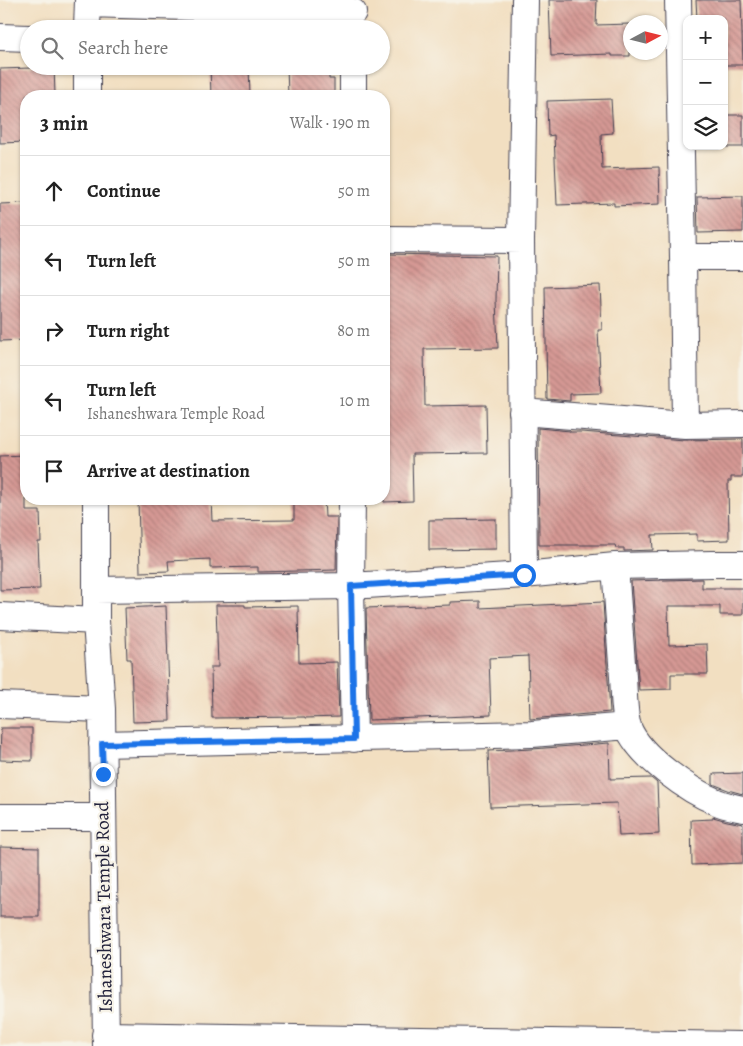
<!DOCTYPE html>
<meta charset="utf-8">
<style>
:root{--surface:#fff;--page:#f2f2f2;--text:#222;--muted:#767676;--line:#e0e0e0}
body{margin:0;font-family:Alegreya,serif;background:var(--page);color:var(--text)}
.controls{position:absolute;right:15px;top:15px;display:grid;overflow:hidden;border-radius:10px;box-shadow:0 1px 4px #0004}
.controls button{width:45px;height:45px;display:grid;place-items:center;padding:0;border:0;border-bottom:1px solid var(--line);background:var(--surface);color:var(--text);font:25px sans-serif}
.compass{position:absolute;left:623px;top:15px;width:45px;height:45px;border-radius:50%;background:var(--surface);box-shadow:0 1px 4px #0004;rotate:83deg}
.stop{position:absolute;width:15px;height:15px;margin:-11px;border:4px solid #1a73e8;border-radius:50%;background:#fff}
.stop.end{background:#1a73e8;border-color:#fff;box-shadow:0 1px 5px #0008}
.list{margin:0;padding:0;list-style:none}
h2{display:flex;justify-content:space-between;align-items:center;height:65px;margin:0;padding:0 20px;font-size:21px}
h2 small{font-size:16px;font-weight:400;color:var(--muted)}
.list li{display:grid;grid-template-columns:32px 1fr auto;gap:15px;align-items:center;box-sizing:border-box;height:70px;padding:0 20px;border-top:1px solid var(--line)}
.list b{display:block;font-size:19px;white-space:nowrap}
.list p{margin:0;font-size:16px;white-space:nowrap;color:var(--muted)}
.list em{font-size:16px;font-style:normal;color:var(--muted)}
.icon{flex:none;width:28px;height:28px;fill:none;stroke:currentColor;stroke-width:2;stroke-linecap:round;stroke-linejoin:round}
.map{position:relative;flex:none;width:743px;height:1046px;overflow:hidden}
.search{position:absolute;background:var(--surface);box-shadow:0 1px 4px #0004;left:20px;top:20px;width:370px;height:55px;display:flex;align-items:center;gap:12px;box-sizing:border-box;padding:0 18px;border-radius:28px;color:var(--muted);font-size:19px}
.panel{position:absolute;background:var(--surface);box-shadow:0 1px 4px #0004;left:20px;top:90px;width:370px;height:415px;border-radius:20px}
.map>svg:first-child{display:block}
.building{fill:url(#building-back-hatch)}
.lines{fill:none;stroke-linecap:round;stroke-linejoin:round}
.minor-casing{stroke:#413e4f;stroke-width:28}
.minor{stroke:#fff;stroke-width:26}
.route{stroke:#1a73e8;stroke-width:6}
.labels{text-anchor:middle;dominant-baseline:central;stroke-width:4.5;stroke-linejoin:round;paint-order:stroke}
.street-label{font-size:19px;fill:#22223b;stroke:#f7f3e8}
</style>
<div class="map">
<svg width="743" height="1046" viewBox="0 0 743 1046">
<defs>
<pattern id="building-back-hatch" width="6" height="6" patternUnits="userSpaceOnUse" patternTransform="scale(1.25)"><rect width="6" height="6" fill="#d69994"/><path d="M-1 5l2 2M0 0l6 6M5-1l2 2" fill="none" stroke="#ad7c7a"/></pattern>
</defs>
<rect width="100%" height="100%" fill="#f7f3e8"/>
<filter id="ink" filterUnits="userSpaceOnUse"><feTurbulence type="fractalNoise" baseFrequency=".02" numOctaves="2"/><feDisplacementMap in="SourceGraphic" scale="10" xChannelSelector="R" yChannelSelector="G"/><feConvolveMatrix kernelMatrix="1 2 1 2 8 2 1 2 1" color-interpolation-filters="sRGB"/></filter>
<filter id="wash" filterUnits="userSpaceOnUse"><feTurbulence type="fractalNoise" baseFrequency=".0096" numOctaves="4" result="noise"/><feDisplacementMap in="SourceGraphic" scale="20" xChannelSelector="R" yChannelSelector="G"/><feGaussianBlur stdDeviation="1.12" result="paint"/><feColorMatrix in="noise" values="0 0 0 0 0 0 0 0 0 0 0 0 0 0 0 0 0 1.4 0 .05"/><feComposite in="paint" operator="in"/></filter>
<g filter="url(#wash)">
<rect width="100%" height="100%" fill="#f2dfc1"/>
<g id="blocks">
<path class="building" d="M 549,0 L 597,0 L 596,25 L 630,24 L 630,56 L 612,56 L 612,54 L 551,56 Z
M 696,0 L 741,0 L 743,65 L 724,65 L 724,19 L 697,19 Z
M 31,66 L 54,66 L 55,95 L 26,96 L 26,142 L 0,143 L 0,69 L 31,68 Z
M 210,66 L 249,66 L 250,96 L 211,96 Z
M 287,66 L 329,66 L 329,79 L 334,79 L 334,96 L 288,96 Z
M 611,99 L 613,133 L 601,134 L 602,169 L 659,167 L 660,204 L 614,206 L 614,203 L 557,205 L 554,135 L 548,136 L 547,101 Z
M 724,115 L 743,115 L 743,147 L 724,147 Z
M 743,196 L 743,232 L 698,233 L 697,197 Z
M 26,203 L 26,340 L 0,341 L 0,204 Z
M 384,254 L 497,256 L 496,300 L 498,348 L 424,349 L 425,406 L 486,405 L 487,453 L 412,454 L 413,501 L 384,502 Z
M 600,285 L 602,330 L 598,330 L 601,393 L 570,394 L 570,401 L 547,399 L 545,287 Z
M 538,428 L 570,431 L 570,432 L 581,432 L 684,440 L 743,439 L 743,477 L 731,477 L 731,481 L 728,481 L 729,540 L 697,541 L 697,534 L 652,535 L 653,550 L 624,551 L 624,548 L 616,548 L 615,545 L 539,545 Z
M 26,455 L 26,511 L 40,511 L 41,542 L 38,542 L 40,589 L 0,590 L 0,456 Z
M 138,499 L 211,499 L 212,521 L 294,520 L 294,499 L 324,499 L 325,517 L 337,517 L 336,570 L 258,572 L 258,567 L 210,568 L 210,559 L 168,561 L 169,571 L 140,572 Z
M 496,519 L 496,549 L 429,550 L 429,520 Z
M 702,579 L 702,588 L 743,588 L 743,615 L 720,615 L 720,606 L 668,606 L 669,645 L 707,644 L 708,674 L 671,674 L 671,689 L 639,690 L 631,581 Z
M 480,601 L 480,608 L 603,602 L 610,712 L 530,719 L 528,656 L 489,658 L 491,715 L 369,720 L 366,608 L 450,605 L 450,602 Z
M 216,605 L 245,605 L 245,607 L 298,606 L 299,663 L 337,662 L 339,717 L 305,718 L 305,717 L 212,718 L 211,667 L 218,667 Z
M 166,606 L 170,721 L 133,722 L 131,659 L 127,659 L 125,608 Z
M 1,728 L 32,728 L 32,761 L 0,760 Z
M 609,743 L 610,779 L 651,778 L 657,783 L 659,834 L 619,836 L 617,803 L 490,807 L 488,751 L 533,749 Z
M 743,773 L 743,794 L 728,790 L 713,784 L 713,774 Z
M 713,817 L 727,821 L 743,824 L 743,863 L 692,865 L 691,820 L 713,819 Z
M 0,847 L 39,848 L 39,917 L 0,917 Z"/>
</g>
</g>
<g filter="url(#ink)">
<use href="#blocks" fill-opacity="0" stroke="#413e4f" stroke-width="1"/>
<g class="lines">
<g class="minor-casing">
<path id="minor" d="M 678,0 L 683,257 L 685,425
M 88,4 L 353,12
M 87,29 L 88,0
M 0,37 L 29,38
M 87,66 L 87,96
M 353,66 L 353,96
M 384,239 L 521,240
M 683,257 L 743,257
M 522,412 L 685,425 L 743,424
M 96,499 L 96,621 L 102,709 L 106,1046
M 352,499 L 351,586 L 354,739
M 615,566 C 618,603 620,640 623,677 C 624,690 624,715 628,727 C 639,756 689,791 717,802 C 725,806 735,807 743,809
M 524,575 L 521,240 L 525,0
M 96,590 L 351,586 L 524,575 L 615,566 L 712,564 L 743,564
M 0,616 L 96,621
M 0,705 L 102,709
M 102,744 L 532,734 L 628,726
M 0,817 L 103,817
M 105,1035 L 743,1045"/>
</g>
<use href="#minor" class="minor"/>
</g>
</g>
<g class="lines" filter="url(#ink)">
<path class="route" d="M 103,774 L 102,744 L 354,739 L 351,586 L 524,575"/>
</g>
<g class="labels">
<g class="street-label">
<text transform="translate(104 907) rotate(-91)">Ishaneshwara Temple Road</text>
</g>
</g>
</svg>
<div class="controls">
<button>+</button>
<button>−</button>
<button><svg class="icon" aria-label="layers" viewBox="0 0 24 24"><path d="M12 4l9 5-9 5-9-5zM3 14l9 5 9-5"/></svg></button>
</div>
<svg class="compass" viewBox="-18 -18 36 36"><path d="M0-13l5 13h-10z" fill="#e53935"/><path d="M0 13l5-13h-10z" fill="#767676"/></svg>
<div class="stop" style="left:524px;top:575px"></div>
<div class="stop end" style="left:103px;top:774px"></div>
<div class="search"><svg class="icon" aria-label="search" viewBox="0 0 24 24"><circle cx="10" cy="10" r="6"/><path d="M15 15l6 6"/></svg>Search here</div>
<section class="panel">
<h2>3 min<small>Walk · 190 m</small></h2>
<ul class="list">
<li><svg class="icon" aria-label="ahead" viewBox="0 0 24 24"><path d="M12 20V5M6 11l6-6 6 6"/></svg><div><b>Continue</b></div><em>50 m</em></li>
<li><svg class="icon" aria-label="left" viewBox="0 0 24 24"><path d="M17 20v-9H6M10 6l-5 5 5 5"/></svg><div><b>Turn left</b></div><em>50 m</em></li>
<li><svg class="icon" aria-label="right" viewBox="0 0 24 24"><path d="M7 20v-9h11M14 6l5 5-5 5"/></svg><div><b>Turn right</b></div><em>80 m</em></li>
<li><svg class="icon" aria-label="left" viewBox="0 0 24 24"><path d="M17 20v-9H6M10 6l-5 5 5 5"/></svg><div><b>Turn left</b><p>Ishaneshwara Temple Road</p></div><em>10 m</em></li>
<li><svg class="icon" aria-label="arrive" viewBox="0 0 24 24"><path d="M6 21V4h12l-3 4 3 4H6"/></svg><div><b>Arrive at destination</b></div></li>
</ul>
</section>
</div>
